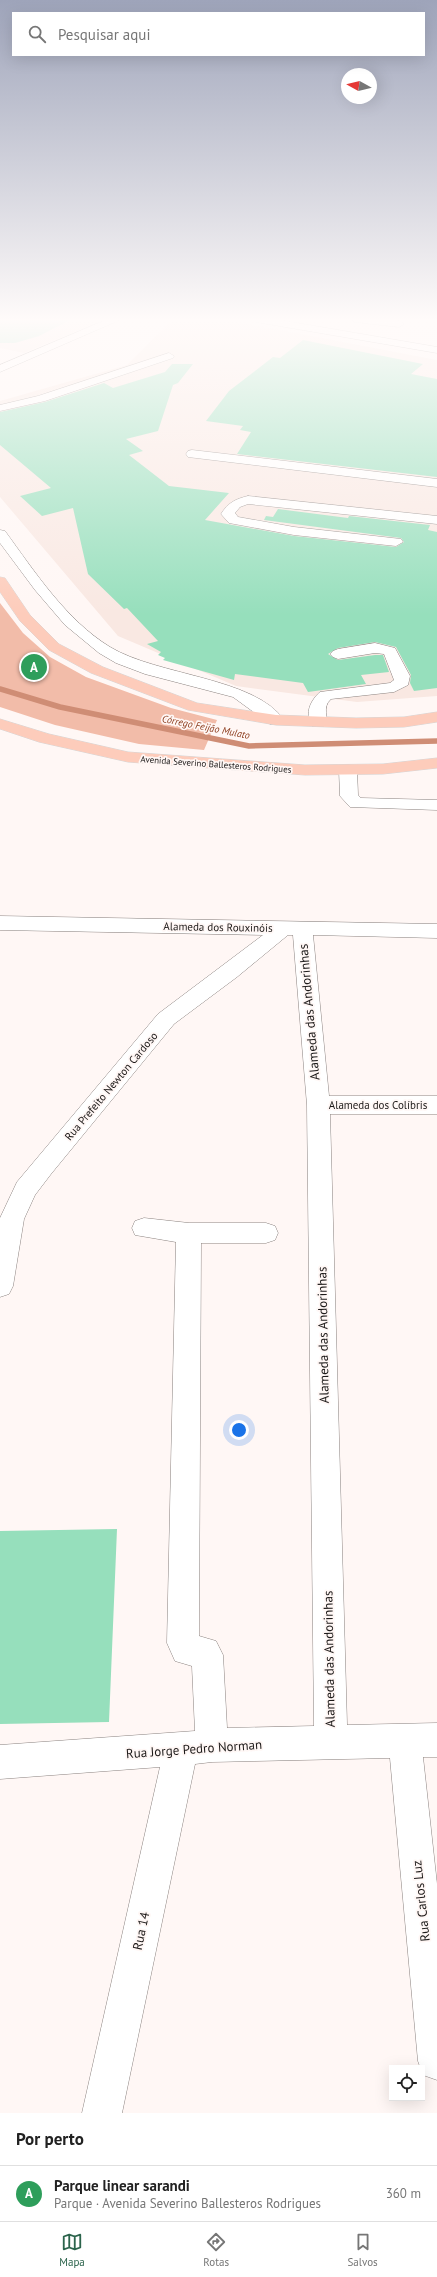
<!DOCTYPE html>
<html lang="pt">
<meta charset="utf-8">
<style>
:root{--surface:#fff;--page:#f6f6f6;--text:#222;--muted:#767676;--line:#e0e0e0;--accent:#2c644c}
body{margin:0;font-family:"PT Sans",sans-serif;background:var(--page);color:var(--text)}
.controls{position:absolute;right:12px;bottom:12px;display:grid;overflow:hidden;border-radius:0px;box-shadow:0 4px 16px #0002}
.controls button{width:36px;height:36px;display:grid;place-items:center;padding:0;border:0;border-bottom:1px solid var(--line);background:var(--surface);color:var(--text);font:20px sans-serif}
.compass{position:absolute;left:341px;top:68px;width:36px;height:36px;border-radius:50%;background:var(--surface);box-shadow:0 4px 16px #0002;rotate:278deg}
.you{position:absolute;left:239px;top:1430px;width:14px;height:14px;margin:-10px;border:3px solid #fff;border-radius:50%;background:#1a73e8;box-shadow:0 0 0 6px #1a73e833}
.badge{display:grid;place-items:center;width:26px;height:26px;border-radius:50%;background:var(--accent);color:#fff;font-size:13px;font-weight:700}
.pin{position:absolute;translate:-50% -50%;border:2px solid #fff;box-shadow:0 1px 4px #0006}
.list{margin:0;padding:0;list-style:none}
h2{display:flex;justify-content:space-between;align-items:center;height:52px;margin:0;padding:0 16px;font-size:17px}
h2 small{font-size:13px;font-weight:400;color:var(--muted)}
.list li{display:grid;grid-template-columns:26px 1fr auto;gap:12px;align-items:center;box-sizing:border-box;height:56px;padding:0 16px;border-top:1px solid var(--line)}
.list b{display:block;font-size:15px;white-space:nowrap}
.list p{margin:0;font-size:13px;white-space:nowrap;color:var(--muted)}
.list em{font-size:13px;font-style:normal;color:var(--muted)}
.icon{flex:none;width:22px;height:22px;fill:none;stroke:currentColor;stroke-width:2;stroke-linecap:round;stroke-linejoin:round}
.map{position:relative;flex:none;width:437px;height:2113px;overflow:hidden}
.search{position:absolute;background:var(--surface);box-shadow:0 4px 16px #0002;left:12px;right:12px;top:12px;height:44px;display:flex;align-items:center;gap:10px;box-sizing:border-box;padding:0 14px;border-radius:0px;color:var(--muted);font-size:15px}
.sheet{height:108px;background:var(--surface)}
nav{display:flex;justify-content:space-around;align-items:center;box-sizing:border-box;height:56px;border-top:1px solid var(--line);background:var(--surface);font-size:11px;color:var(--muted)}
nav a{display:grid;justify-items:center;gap:2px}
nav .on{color:var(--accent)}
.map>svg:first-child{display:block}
.built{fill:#f9e8e2}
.green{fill:#f2bca9}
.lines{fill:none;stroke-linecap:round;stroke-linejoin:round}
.stream{stroke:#cf8d75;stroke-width:5.5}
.building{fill:#96dfbc}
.minor-casing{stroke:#8b8380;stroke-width:1}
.major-casing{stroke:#d6d6d6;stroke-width:1}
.minor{fill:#fff;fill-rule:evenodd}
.major{fill:#fdccbb;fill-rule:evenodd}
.labels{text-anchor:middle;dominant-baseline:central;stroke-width:3.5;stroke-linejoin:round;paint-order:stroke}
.far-street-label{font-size:9px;fill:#1d1a19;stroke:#fff7f5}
.far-water-label{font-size:10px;font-style:italic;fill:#8c3c1d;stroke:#fff7f5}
.street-label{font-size:11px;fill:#1d1a19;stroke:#fff7f5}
.near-street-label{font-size:13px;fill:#1d1a19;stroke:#fff7f5}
</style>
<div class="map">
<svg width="437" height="2113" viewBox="0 0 437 2113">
<rect width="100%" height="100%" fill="#fff7f5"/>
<path class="built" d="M 0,319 L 105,319 L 24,353 L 0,348 Z
M 173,319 L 222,319 L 437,360 L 437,696 L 357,702 L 236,686 L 118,636 L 0,497 L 0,401 L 127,365 Z"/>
<path class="green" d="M 0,603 L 23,633 L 50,657 L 86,677 L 171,708 L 217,720 L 204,750 L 139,744 L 55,725 L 0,707 Z"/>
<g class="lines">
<path class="stream" d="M 0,689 L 60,707 L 249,746 L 437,741"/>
</g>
<path class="building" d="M 0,319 L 72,319 L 39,336 L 15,343 L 0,343 Z
M 303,340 L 423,364 L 411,374 L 437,379 L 437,477 L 237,454 L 251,432 L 240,430 L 243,426 L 206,421 L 229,391 L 273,357 L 280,358 Z
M 172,364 L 193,364 L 178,383 L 173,385 L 158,431 L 126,439 L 143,451 L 129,455 L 169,486 L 229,493 L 205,520 L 294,536 L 396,547 L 404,542 L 401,538 L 264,520 L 266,516 L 273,517 L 278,509 L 348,518 L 349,516 L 430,525 L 428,530 L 437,532 L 437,688 L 414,691 L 410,683 L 411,675 L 396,647 L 375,642 L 338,648 L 328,654 L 338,660 L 375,655 L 383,655 L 389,672 L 361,675 L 366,684 L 308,692 L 303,683 L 235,674 L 234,680 L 163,660 L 165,658 L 158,655 L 161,652 L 147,644 L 158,641 L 127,608 L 124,609 L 88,574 L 73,508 L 42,516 L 20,496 L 51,488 L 0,445 L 0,412 L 45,402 L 104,383 L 113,388 L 165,372 Z
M 117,1529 L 109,1722 L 0,1724 L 0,1531 Z"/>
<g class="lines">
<g class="minor-casing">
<path id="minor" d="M 108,319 L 122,319 L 0,372 L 0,365 Z
M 251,319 L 274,319 L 437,347 L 437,353 L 256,322 Z
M 350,319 C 361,319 397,316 404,324 L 399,327 L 355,322 Z
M 169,353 L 174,356 L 173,358 L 45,401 L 0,411 L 0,405 L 38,396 Z
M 192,450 L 437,479 L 437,487 L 188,457 L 186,454 L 188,451 Z
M 248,496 L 437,516 L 437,524 L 248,504 L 240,507 L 235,513 L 238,517 L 294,527 L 401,539 L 403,542 L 396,546 L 294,535 L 229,523 L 221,514 C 228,503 235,499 248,496 Z
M 0,530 L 5,531 C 35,572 66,620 110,647 C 158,676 254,677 284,720 L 282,724 L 270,724 L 233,697 L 145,674 L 116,663 L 99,653 L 65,625 L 35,590 L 0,543 Z
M 375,643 L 395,648 L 410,676 L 408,685 L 394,692 L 331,699 C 321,708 330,717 324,726 L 312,726 C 304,713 311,700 320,692 L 390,683 L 394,680 L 384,654 L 375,653 L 338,659 L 333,657 L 330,654 L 333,651 L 338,649 Z
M 348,765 L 354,766 L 357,770 L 358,795 L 361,798 L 437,800 L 437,810 L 350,807 L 340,796 L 339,770 L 342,766 Z
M 0,916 L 437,924 L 437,938 L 313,935 L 329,1096 L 437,1096 L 437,1114 L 330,1114 L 347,1725 L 437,1723 L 437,1757 L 423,1757 L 437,1884 L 437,2080 L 423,2075 L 418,2061 L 390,1758 L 212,1762 L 195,1764 L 122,2113 L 82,2113 L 160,1767 L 0,1779 L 0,1745 L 195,1731 L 192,1666 L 175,1661 L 167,1643 L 176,1242 L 135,1235 L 132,1228 L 135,1221 L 144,1218 L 189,1223 L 266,1223 L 275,1226 L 278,1233 L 275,1240 L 266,1243 L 201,1243 L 199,1636 L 216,1641 L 223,1655 L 227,1728 L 314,1726 L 307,1105 L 293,935 L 288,935 L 237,977 L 174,1024 L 51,1174 L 35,1195 L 24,1219 L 13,1286 L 9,1294 L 0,1297 L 0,1218 L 17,1182 L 158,1014 L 263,935 L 0,930 Z"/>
</g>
<g class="major-casing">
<path id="major" d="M 0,577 L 5,578 L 30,615 L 59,644 L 103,667 L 197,703 L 276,715 L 356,718 L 404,717 L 437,712 L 437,722 L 404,727 L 356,728 L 276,725 L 188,710 L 91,673 L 49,650 L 20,621 L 0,592 Z
M 0,719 L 49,734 L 128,752 L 305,765 L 383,764 L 437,758 L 437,768 L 383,774 L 305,775 L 128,762 L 39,742 L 0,729 Z"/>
</g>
<use href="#minor" class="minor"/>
<use href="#major" class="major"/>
</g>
<linearGradient id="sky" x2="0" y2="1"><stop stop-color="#9ea4ba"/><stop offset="0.52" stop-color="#fffbfa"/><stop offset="1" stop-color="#fffbfa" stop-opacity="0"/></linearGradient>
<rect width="437" height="615" fill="url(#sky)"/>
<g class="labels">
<g class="far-street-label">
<text transform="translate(216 764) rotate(4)">Avenida Severino Ballesteros Rodrigues</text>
</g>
<g class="far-water-label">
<text transform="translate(206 727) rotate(11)">Córrego Feijão Mulato</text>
</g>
<g class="street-label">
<text transform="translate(218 927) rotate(1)">Alameda dos Rouxinóis</text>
<text transform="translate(111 1086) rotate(-50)">Rua Prefeito Newton Cardoso</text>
<text x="378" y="1105">Alameda dos Colíbris</text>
</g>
<g class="near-street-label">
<text transform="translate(309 1012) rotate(-95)">Alameda das Andorinhas</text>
<text transform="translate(323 1335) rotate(-91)">Alameda das Andorinhas</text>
<text transform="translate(329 1659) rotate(-91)">Alameda das Andorinhas</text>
<text transform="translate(194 1749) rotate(-4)">Rua Jorge Pedro Norman</text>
<text transform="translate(421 1901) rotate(-96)">Rua Carlos Luz</text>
<text transform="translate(141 1931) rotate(-78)">Rua 14</text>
</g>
</g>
</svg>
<div class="controls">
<button><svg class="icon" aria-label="locate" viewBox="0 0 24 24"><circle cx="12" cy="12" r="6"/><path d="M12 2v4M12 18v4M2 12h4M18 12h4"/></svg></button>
</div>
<svg class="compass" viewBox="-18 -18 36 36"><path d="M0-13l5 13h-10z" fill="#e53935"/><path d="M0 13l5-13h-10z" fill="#767676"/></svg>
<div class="you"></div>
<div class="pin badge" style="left:34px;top:667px;background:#2e9e5b">A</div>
<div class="search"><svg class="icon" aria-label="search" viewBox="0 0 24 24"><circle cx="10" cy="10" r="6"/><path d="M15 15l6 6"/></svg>Pesquisar aqui</div>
</div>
<section class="sheet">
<h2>Por perto<small></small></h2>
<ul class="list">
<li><span class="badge" style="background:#2e9e5b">A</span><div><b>Parque linear sarandi</b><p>Parque · Avenida Severino Ballesteros Rodrigues</p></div><em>360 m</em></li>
</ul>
</section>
<nav>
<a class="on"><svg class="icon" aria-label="map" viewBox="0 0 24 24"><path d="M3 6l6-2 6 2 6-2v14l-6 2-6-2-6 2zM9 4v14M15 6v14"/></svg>Mapa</a>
<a><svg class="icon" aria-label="directions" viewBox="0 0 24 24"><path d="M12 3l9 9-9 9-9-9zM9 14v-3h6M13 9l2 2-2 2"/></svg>Rotas</a>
<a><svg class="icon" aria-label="saved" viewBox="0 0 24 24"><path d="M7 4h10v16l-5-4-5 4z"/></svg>Salvos</a>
</nav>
